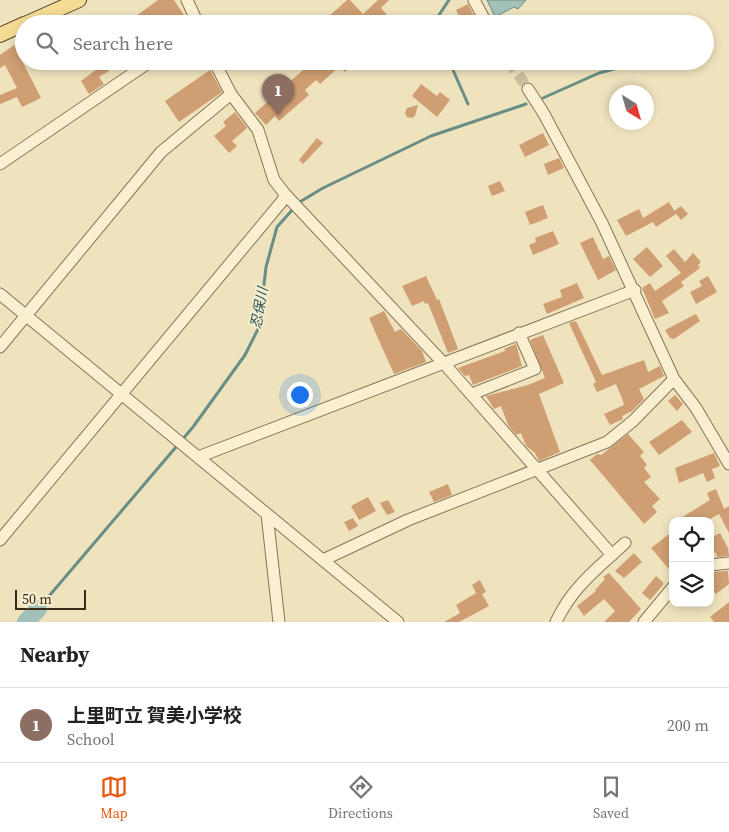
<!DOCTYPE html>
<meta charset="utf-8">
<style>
:root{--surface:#fff;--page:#f6f6f6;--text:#222;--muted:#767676;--line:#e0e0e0;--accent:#ea580c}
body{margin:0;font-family:"Source Serif 4","Noto Sans JP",serif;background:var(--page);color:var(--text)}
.controls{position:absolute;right:15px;bottom:15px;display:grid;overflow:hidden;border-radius:10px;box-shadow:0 2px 8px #0003}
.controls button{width:45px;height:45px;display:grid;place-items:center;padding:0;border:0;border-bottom:1px solid var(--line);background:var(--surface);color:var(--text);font:25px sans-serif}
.compass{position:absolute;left:609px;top:85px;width:45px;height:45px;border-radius:50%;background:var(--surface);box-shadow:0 2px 8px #0003;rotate:143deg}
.scale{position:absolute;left:15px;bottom:12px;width:71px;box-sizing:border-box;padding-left:5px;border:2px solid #372a1b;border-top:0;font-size:14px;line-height:18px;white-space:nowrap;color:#372a1b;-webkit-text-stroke:4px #f6edce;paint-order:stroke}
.you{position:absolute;left:299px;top:394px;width:18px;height:18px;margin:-12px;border:4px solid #fff;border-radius:50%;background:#1a73e8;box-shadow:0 0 0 8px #1a73e833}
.badge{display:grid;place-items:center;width:32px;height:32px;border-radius:50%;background:var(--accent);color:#fff;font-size:16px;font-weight:700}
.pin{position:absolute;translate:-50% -41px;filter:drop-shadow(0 1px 2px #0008)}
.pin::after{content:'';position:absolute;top:26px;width:18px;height:15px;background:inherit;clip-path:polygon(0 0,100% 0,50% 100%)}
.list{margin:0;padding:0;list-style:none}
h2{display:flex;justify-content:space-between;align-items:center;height:65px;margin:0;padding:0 20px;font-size:21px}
h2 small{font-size:16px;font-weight:400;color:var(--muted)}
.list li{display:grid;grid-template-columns:32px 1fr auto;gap:15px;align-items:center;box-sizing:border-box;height:75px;padding:0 20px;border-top:1px solid var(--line)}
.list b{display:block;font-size:19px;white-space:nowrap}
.list p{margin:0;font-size:16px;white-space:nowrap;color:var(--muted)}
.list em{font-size:16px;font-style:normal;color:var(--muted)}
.icon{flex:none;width:28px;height:28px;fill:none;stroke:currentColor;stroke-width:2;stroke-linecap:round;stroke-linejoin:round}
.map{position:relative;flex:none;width:729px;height:622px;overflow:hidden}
.search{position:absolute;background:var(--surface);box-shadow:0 2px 8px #0003;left:15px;right:15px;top:15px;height:55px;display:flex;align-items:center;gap:12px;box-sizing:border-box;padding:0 18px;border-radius:28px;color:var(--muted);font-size:19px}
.sheet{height:140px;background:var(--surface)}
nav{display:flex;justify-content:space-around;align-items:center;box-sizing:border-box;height:70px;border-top:1px solid var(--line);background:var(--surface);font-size:14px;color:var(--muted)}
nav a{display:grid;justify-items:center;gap:2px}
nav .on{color:var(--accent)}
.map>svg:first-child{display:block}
.water{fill:#a2c1b9;stroke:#698e87}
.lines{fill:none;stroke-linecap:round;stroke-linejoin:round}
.stream{stroke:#698e87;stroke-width:3}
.river{stroke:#a2c1b9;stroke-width:18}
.building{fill:#cf9e72}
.minor-tunnel{stroke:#cabe9d;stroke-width:11;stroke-dasharray:11 5.5;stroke-linecap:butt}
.minor-casing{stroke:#887456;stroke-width:13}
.major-casing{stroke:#55412b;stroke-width:16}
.minor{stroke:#faf0d1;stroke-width:11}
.major{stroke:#f5dc94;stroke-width:14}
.labels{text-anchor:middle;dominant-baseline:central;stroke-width:4;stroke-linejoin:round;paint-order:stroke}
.water-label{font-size:14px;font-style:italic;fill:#2a5757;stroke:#f6edce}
</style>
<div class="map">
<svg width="729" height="622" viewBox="0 0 729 622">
<rect width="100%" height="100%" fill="#efe3be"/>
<path class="water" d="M 487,0 L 526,0 L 518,9 L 514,7 L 495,17 Z"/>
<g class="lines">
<path class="stream" d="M 433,24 L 449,0
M 449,61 L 468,104
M 543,98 L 599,73 L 618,68
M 298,203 L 323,188 L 431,136 L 526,104
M 38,609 L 193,427 L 245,355 L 259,327 L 266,267 L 277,227 L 294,208"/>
<path class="river" d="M 26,622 L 38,609"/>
</g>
<path class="building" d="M 158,0 L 174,0 L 190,24 L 125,24 Z
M 347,0 L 350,0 L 363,14 L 378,0 L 389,0 L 381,8 L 395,24 L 330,24 L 326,19 Z
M 468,4 L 476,20 L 463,24 L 456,10 Z
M 14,45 L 41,98 L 22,107 L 17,97 L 0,104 L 0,95 L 17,88 L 5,65 L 0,68 L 0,55 Z
M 103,61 L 109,71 L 99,77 L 104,84 L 89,94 L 81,81 L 97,69 L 95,66 Z
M 313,61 L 355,61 L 345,72 L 339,67 L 320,84 L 316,80 L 305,90 L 309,95 L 279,121 L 275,116 L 266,125 L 255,113 Z
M 210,70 L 222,92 L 179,122 L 165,101 Z
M 421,84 L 437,96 L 440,92 L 450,100 L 437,117 L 412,96 Z
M 418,105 L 415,116 L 412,118 L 407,117 L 405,113 L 407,108 Z
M 235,112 L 247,128 L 232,141 L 237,146 L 229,153 L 214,136 L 226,126 L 223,122 Z
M 543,133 L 549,145 L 525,157 L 519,145 Z
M 317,138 L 323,143 L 303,164 L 299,160 Z
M 559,158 L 564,168 L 548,175 L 544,164 Z
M 500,181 L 505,191 L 492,196 L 488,186 Z
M 669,202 L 676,214 L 656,227 L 653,222 L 626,236 L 617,220 L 639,209 L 643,218 Z
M 543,205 L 548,218 L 530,225 L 525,212 Z
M 681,206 L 688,214 L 681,220 L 674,211 Z
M 553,231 L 559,244 L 533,255 L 529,245 L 536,242 L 535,238 Z
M 593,237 L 603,259 L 609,256 L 616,270 L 598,280 L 580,243 Z
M 647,247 L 663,266 L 650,277 L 633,259 Z
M 674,249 L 685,262 L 693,253 L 701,262 L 698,265 L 700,268 L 681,282 L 684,286 L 662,301 L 669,313 L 655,319 L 642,288 L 650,283 L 655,291 L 681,273 L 666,256 Z
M 426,276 L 437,300 L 439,299 L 458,349 L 448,353 L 428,303 L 425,304 L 424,301 L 412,306 L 402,286 Z
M 708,276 L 717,292 L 696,304 L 690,292 L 702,286 L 699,281 Z
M 577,283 L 584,298 L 547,314 L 543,304 L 562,297 L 560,290 Z
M 384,311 L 395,332 L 401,329 L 422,351 L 426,362 L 394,374 L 369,318 Z
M 696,314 L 700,321 L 674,339 L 670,338 L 665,330 Z
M 576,321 L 602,375 L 644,360 L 648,372 L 660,366 L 664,376 L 639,389 L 644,399 L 632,411 L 622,416 L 623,419 L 610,425 L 604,414 L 624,405 L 623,401 L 616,384 L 597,392 L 593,384 L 596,382 L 569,323 Z
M 543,335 L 564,383 L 539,394 L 560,452 L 539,461 L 535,453 L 526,446 L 521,433 L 516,435 L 508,425 L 501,406 L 494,409 L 486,396 L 528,385 L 545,378 L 530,340 Z
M 516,344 L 522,366 L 473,385 L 469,375 L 465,376 L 458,368 L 505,351 L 504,349 Z
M 675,395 L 683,404 L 677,411 L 668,401 Z
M 682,420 L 692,432 L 659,455 L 649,442 Z
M 628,434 L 644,452 L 640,456 L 647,465 L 644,468 L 651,477 L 644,482 L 660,499 L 652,506 L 657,512 L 644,524 L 590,460 L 597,454 L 601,455 Z
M 714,453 L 720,466 L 712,469 L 715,478 L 707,482 L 703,473 L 679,483 L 675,468 Z
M 448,484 L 452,495 L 434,502 L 429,492 Z
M 716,489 L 724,509 L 729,506 L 729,533 L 719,514 L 706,521 L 676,521 L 710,500 L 707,493 Z
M 368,497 L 376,511 L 359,520 L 351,506 Z
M 388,500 L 395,512 L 387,515 L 380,503 Z
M 353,518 L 358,526 L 349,531 L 344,522 Z
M 673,531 L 673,574 L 651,548 Z
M 720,533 L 728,548 L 729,556 L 717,557 L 716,552 L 710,555 L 710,538 Z
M 634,553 L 642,562 L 624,578 L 615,571 Z
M 728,571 L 729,584 L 716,594 L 710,587 L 710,572 Z
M 609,573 L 641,609 L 629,622 L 604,622 L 615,611 L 604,599 L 584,616 L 577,606 L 596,591 L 595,590 L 605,579 L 603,577 Z
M 656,576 L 663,582 L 663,585 L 650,600 L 642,593 Z
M 480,580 L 486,592 L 482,594 L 489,606 L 459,622 L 444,622 L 460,613 L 456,605 L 476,593 L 472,585 Z
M 729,602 L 729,622 L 714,622 L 710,617 Z"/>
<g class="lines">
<path class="minor-tunnel" d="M 509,61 L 528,89"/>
<g class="minor-casing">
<path id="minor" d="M 187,0 L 198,24
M 474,0 L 487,24
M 214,61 L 231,94 L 258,130 L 274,180 L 285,194 L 448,368 L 612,555
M 528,89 L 544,114 L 602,223 L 674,379 L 696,408 L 729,464
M 0,164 L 151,61
M 0,294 L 398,622
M 0,347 L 161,152 L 231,94
M 472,394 L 535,369 L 519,333
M 198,457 L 635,290
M 267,514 L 279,622
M 0,540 L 283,200 L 285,194
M 323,560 L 408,520 L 607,442 L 633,421 L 674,379
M 710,565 L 729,563
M 556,622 C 572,587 598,568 625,543
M 644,622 L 673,587"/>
</g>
<g class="major-casing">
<path id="major" d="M 25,24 L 79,0
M 0,35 L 24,24"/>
</g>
<use href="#minor" class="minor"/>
<use href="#major" class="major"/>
</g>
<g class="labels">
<g class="water-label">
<text transform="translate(259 308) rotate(-80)">忍保川</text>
</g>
</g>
</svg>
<div class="controls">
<button><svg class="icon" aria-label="locate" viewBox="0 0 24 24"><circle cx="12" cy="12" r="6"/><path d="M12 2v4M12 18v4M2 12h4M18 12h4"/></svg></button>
<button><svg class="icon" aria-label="layers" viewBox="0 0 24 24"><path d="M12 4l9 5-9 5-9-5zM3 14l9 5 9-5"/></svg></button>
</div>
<svg class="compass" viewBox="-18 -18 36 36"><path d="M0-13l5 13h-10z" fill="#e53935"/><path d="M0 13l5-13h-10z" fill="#767676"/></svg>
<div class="scale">50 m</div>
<div class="you"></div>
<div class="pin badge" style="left:278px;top:115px;background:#8d6e63">1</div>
<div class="search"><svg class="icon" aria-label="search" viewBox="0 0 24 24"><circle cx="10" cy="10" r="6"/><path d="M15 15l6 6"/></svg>Search here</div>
</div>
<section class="sheet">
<h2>Nearby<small></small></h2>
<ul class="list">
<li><span class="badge" style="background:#8d6e63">1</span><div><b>上里町立 賀美小学校</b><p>School</p></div><em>200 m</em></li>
</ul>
</section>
<nav>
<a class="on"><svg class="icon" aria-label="map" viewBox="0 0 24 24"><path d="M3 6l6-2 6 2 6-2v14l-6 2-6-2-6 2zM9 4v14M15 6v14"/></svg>Map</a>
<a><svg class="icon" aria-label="directions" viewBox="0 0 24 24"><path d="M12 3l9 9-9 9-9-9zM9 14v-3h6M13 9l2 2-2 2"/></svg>Directions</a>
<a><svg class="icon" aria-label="saved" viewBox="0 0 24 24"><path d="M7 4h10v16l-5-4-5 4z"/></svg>Saved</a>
</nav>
